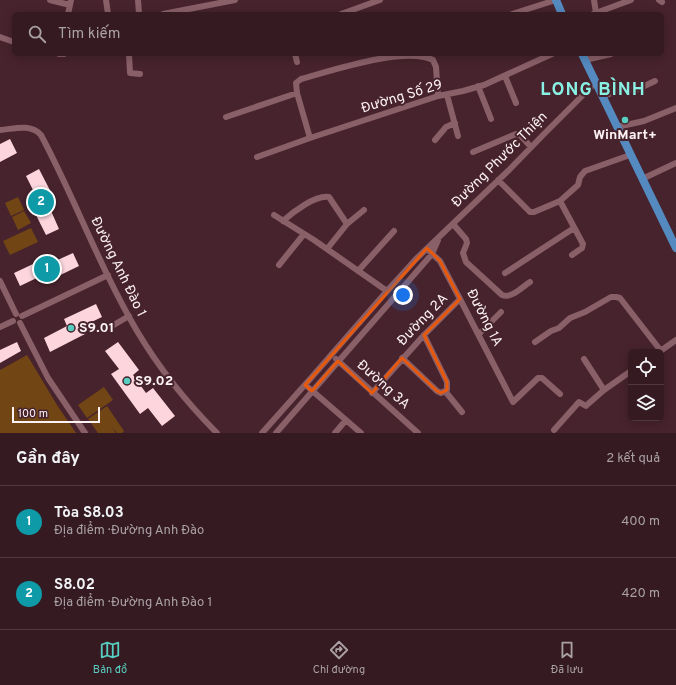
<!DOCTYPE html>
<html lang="vi">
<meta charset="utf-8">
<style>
:root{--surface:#351a22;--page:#3d232a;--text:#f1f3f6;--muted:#aaa1a5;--line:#4f3840;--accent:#58cec0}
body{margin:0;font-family:Overpass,sans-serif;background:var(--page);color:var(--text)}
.controls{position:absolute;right:12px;bottom:12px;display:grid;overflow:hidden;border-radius:6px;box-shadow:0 2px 10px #0003}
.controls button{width:36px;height:36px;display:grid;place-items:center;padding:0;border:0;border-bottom:1px solid var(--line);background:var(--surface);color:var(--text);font:20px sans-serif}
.scale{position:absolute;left:12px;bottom:10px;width:88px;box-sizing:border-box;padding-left:4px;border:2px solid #fcf1f3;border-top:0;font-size:11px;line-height:14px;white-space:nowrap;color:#fcf1f3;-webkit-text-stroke:3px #47232d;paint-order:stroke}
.you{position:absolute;left:403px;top:295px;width:14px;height:14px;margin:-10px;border:3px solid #fff;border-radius:50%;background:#1a73e8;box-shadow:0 0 0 6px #1a73e833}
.badge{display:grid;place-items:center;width:26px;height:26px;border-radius:50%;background:var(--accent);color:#fff;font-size:13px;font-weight:700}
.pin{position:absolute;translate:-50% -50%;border:2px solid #fff;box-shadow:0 1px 4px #0006}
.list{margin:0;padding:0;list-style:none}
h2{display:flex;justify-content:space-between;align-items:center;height:52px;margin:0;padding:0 16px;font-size:17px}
h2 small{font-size:13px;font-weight:400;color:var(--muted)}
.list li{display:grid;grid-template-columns:26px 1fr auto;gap:12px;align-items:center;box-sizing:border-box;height:72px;padding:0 16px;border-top:1px solid var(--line)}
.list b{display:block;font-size:15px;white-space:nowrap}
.list p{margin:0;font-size:13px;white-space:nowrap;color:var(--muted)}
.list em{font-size:13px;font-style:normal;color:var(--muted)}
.icon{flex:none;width:22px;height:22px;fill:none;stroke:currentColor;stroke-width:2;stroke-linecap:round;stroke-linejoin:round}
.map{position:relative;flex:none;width:676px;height:433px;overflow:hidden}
.search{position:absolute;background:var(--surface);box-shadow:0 2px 10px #0003;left:12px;right:12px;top:12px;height:44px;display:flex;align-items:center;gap:10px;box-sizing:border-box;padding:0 14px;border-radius:6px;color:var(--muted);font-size:15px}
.sheet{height:196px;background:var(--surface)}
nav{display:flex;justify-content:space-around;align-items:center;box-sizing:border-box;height:56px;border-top:1px solid var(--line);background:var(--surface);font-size:11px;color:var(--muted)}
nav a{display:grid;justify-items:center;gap:2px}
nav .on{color:var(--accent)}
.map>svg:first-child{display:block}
.green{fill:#714514}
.building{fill:#fcd5dd}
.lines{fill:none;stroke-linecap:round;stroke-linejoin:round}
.minor{stroke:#895f68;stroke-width:6}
.major{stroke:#548abf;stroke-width:8}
.marked{fill:none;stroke:#e8590c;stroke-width:3;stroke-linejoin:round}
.poi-dot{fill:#58cec0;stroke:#47232d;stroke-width:1.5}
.labels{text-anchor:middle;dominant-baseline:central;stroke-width:4;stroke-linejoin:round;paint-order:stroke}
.street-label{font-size:14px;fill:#fcf1f3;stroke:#47232d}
.poi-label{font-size:14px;font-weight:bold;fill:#fcf1f3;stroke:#47232d;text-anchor:start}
.district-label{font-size:18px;font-weight:bold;letter-spacing:1px;fill:#89f1e3;stroke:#47232d}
</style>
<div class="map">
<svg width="676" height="433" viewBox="0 0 676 433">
<rect width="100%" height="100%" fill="#47232d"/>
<path class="green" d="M 18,197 L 24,210 L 11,216 L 5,203 Z
M 24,211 L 31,223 L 18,230 L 12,217 Z
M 31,228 L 38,242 L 10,255 L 3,241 Z
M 27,355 L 57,405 L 76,433 L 0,433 L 0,370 Z
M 104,387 L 113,400 L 87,418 L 78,405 Z
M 107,406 L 124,431 L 122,433 L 117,433 L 112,427 L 116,433 L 98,433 L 88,419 Z"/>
<path class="building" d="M 10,139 L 17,153 L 0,162 L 0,144 Z
M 39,169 L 55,200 L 48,204 L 59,229 L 46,235 L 28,199 L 36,196 L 26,176 Z
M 73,253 L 79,266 L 48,281 L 45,274 L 20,286 L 14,273 L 48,257 L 51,263 Z
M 96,304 L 102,317 L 81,327 L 85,334 L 50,352 L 44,338 L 67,326 L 64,319 Z
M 17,342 L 21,351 L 0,363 L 0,350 Z
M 118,342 L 139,370 L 133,375 L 146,393 L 153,388 L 175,416 L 162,426 L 148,408 L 140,414 L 111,374 L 119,369 L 105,351 Z"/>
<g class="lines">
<path class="minor" d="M 50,0 L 70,5
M 106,0 L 108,14
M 138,0 L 139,14
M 594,0 L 596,13
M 659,0 L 662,2
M 68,14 L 71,0
M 163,14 L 235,0
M 341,14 L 380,0
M 512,14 L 556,0
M 593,14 L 631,0
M 0,37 L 14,42
M 59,54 L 64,54
M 129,54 L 130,73 L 140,74
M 295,54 L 297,62
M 585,60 L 611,54
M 505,76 L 516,103
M 478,86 L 491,119
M 447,95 L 458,136
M 604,96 L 625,88 L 636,90 L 655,81
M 226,117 L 297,93
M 617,127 L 644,121 L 676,108
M 0,130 C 14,129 30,123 41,135 C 75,199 100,268 137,331 C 159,368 186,402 217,433
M 310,138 L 297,93 L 296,83 L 301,79 C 331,71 405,46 433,60 L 436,67 L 438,96
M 435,140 L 446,127 L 455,123
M 473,152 L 516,134 L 520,135 L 531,147
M 257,157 L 310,138 L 438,96 L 463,91 L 484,85 L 552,54
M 642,179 L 676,163
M 498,180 L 530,212 L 534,212 L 560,201 L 583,244 L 582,248 L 572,255
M 560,201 L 578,185 L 580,177 L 585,171 L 630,155
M 274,215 L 314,240 L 387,291
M 283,221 C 293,212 315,195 329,197 L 347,224 L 327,249
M 347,224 L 364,210
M 453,224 L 466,239 L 467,243 L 463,253 L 466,262 L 502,295 C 511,299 522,287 530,282
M 429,251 L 440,261 L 460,299 L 513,402 L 538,378 L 542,378 L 560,394
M 279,265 L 304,234
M 358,271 L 394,231
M 505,273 L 574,228
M 0,281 L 16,314
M 22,316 L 108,275
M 20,323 L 48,378 L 85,433
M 112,326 L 129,316
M 0,327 L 13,321
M 479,334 L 501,312
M 535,342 L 551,331 L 559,328 L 570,318 L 585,312 L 611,297 L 616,297 L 620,298 L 661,351
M 659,352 L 676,340
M 402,358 L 437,391 L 441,393 L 447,390 L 447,382 L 424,335
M 336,359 L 418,433
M 584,359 L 604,390
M 309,388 L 361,433
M 445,391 L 462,412
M 372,393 L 424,335 L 460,299
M 554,430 L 579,402 L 586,406 L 588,404 L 604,390 L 631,371
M 262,433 L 311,378 L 387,291 L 416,259 L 509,170 L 545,133 L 596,82
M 276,433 L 432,254 L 438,240
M 335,433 L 346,420"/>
<path class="major" d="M 556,0 L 562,14
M 582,54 L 676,248"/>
</g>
<path class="marked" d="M 427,248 L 440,261 L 460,299 L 424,335 L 447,382 L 447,390 L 441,393 L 437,391 L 402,358 L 372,393 L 338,361 L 312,391 L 305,385 Z"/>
<g class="poi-dot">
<circle cx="625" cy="120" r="4"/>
<circle cx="71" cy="328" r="4"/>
<circle cx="127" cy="381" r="4"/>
</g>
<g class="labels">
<g class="street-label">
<text transform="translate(402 97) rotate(-17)">Đường Số 29</text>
<text transform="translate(500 160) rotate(-45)">Đường Phước Thiện</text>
<text transform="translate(118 267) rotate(64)">Đường Anh Đào 1</text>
<text transform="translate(484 318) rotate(63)">Đường 1A</text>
<text transform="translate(423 320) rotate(-46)">Đường 2A</text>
<text transform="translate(383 385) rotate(42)">Đường 3A</text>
</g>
<g class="poi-label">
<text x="625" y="135" text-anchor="middle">WinMart+</text>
<text x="79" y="328">S9.01</text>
<text x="135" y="381">S9.02</text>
</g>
<g class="district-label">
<text x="593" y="90">LONG BÌNH</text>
</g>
</g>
</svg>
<div class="controls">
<button><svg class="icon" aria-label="locate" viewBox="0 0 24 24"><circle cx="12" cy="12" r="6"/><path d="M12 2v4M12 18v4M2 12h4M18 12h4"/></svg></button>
<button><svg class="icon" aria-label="layers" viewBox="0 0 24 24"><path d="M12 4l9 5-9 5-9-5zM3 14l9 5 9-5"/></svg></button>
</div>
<div class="scale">100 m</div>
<div class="you"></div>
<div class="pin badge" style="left:47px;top:269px;background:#0f9aa8">1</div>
<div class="pin badge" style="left:41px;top:202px;background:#0f9aa8">2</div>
<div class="search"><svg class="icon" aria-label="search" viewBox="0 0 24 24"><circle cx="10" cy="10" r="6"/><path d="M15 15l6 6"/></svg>Tìm kiếm</div>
</div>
<section class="sheet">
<h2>Gần đây<small>2 kết quả</small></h2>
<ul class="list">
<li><span class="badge" style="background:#0f9aa8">1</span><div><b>Tòa S8.03</b><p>Địa điểm · Đường Anh Đào</p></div><em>400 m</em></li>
<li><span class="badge" style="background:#0f9aa8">2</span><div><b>S8.02</b><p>Địa điểm · Đường Anh Đào 1</p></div><em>420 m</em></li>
</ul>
</section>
<nav>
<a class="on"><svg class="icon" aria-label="map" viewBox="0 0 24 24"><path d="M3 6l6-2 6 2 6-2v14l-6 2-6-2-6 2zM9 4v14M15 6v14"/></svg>Bản đồ</a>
<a><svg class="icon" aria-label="directions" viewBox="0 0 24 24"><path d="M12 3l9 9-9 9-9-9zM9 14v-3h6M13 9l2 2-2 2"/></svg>Chỉ đường</a>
<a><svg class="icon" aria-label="saved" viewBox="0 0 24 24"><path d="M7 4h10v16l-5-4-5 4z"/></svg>Đã lưu</a>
</nav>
